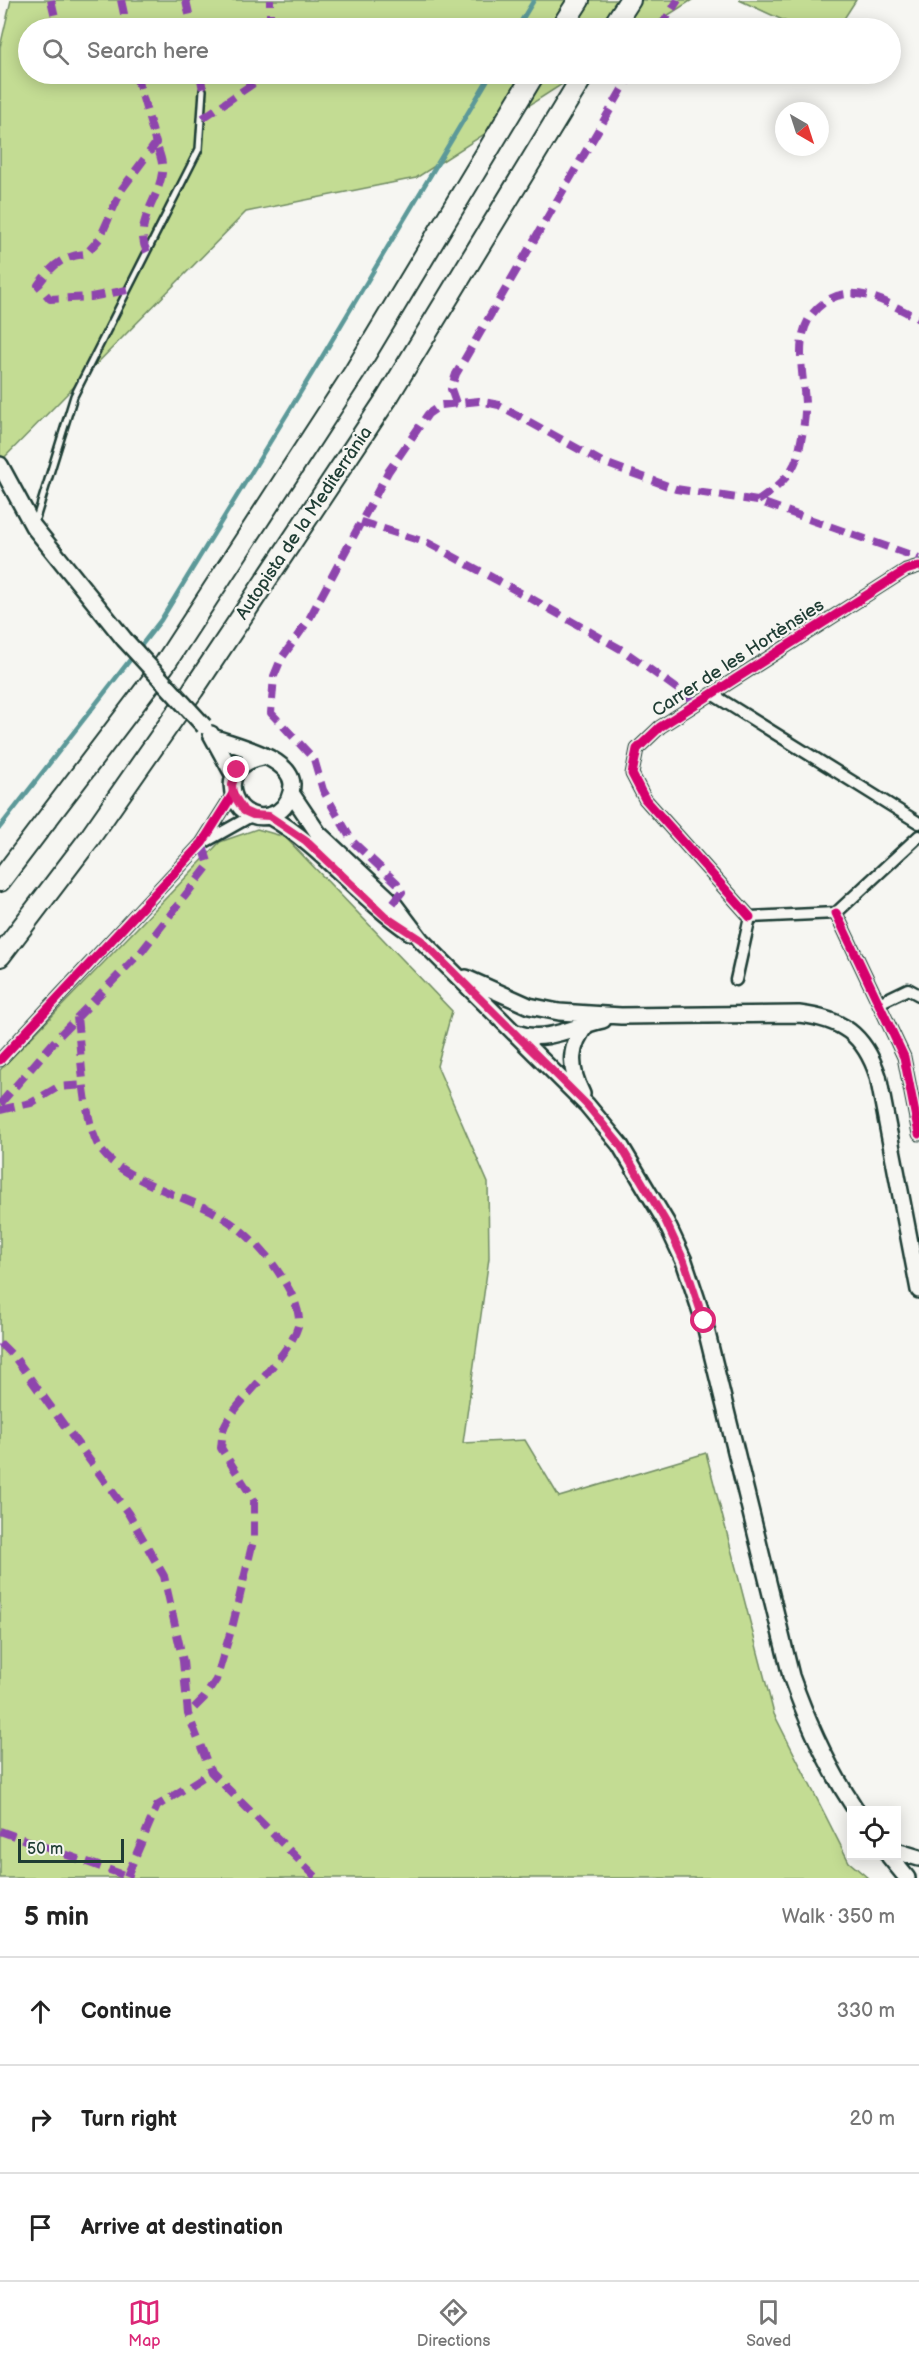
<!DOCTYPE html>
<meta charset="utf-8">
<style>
:root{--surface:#fff;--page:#f2f2f2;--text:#222;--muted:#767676;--line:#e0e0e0;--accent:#db2777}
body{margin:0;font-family:"Balsamiq Sans",sans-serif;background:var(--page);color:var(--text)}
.controls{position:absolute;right:18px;bottom:18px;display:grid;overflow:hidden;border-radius:0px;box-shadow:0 3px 15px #0003}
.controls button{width:54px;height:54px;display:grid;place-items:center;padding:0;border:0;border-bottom:2px solid var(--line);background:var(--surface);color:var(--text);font:30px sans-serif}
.compass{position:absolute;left:775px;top:102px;width:54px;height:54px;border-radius:50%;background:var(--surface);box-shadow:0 3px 15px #0003;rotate:141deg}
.scale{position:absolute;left:18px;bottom:15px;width:106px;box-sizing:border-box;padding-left:6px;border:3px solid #1f3d34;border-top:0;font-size:16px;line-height:21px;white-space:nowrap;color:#1f3d34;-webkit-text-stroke:4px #f6f6f2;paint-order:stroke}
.stop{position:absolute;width:18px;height:18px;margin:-14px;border:4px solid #db2777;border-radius:50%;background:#fff}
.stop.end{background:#db2777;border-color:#fff;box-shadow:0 2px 6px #0008}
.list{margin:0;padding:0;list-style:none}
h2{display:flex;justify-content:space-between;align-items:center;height:78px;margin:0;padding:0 24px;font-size:26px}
h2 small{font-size:20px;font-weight:400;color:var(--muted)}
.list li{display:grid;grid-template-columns:39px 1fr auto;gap:18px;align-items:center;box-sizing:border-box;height:108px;padding:0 24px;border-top:2px solid var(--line)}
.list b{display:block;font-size:22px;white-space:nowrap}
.list em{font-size:20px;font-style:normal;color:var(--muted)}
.icon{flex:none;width:33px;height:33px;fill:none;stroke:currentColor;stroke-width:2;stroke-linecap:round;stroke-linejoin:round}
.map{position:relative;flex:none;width:919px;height:1878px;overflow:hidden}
.search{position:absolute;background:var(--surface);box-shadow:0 3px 15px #0003;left:18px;right:18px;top:18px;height:66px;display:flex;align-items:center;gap:15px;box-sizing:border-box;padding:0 21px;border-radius:33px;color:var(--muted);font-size:22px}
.sheet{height:402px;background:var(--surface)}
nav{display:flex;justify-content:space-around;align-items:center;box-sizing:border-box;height:84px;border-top:2px solid var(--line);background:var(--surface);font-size:16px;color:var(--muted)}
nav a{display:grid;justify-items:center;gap:3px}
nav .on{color:var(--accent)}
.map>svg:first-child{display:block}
.green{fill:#c3dc93;stroke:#718c64;stroke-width:1.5}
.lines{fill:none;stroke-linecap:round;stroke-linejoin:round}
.stream{stroke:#5c9999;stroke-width:4.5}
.service-casing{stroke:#1f3d34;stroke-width:10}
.minor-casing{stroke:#1f3d34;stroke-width:15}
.secondary-casing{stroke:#1f3d34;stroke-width:20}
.motorway-casing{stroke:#1f3d34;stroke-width:24}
.service{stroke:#f6f6f2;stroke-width:5}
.minor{stroke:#f6f6f2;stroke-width:10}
.secondary{stroke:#f6f6f2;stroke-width:15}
.motorway{stroke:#f6f6f2;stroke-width:20}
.secondary-bridge-casing{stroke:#1f3d34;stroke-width:20;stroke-linecap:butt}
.secondary-bridge{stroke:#f6f6f2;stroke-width:15}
.quiet{stroke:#8e44ad;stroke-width:8;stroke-dasharray:15 8;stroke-linecap:butt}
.cycleway-casing{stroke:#f6f6f2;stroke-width:13}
.cycleway{stroke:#d6006c;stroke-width:9}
.route{stroke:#db2777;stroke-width:8}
.labels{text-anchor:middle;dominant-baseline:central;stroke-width:4.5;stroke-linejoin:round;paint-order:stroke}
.street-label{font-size:18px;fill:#1f3d34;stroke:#f6f6f2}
</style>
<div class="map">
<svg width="919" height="1878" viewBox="0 0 919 1878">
<rect width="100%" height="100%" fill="#f6f6f2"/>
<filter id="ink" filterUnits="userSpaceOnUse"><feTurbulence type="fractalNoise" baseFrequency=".0167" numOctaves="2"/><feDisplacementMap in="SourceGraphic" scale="12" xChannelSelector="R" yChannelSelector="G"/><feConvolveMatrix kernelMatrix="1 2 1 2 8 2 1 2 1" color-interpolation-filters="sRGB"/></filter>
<g filter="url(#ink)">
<path class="green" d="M 11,0 L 692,0 L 648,28 L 28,28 L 28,74 L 578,74 L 416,178 L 246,212 L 0,462 L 0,47 Z
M 739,0 L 856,0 L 838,28 L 800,28 Z
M 257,829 L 285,837 L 452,1011 L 437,1066 L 488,1183 L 489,1258 L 463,1443 L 525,1440 L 559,1497 L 706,1453 L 774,1714 L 849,1862 L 868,1878 L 0,1878 L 0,1070 L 220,842 Z"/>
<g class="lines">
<path class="stream" d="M 517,28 L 534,0
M 0,827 L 161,620 L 322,357 L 491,74"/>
<g class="service-casing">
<path id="service" d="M 35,522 L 74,396 L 199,149 L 203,90"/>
</g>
<g class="minor-casing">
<path id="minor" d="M 712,694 L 919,823
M 205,842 L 253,815
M 836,913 L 904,1057 L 919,1134
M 750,917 L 645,799 L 632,774 L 637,749 L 660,727 L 906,570 L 919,566
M 750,917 L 836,913 L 919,836
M 736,980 L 750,917
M 879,1003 L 908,989 L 919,995
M 0,1060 L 202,843 L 233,794"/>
</g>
<g class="secondary-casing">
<path id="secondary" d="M 0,465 L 33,526 L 124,639
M 211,734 L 234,776
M 213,737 C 236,746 290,757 292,784 C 292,795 287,806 278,812 C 238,835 207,767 262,757
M 291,793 L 318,833 L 393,903 L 421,940 L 587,1105 L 620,1145 L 666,1222 L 684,1261 L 704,1321 L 791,1676 C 808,1724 828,1768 856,1810
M 269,816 C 322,846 359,898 410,932
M 466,978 L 529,1006 L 559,1012 L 621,1016 L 799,1014 C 842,1019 864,1034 878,1076 L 919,1290
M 517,1033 C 545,1044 575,1026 603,1020
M 582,1094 C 569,1068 568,1046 588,1023
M 896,1851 L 919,1858
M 889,1856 L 907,1878"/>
</g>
<g class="motorway-casing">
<path id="motorway" d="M 561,28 L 579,0
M 612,28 L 630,0
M 0,881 L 164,665 L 354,373 L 534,74
M 0,956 L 89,839 L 193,690 L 387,398 L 584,74"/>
</g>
<use href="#service" class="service"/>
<use href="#minor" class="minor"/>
<use href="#secondary" class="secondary"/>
<use href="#motorway" class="motorway"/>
<g class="secondary-bridge-casing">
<path id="secondary-bridge" d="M 124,639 L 204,726"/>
</g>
<use href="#secondary-bridge" class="secondary-bridge"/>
<path class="quiet" d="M 51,0 L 56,21 L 63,28
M 121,0 L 127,28
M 186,0 L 192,28
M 270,28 L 270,0
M 660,28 L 678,0
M 114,74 L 137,80 L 139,85
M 200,74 L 203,90
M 203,118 L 267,74
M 147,252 C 133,223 158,202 162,173 C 164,160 157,149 154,137
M 127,290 L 91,297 L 50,299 L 38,285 C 52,266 61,256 86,254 L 100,238 L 122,189 L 156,143 L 136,74
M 456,403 L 451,389 L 456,374 L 631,74
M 758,501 C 774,490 790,478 797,458 C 801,443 806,419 805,403 C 803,367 790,326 825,302 C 855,281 892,305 919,319
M 361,522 L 428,543 L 532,599 L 624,651 L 697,703
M 393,903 L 402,892 L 397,883 L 352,841 L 323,790 L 314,759 L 271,713 L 274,676 L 281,659 L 308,621 L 388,472 L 428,414 L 441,405 L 479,401 L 499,405 L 602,462 L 676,489 L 758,501 L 919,558
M 77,1017 C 81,1052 83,1113 97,1143 C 112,1176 180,1195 212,1211 C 240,1226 264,1249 281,1276 C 289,1289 297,1302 299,1318 C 301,1346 238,1398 225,1425 C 222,1431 222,1441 221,1448 L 254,1500 L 254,1537 L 233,1624 L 216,1680 L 204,1698 L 188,1714
M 0,1104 L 60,1035 L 142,951 L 209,865 L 202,843
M 0,1110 L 31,1103 L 58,1087 L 85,1085
M 0,1343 L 16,1359 L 128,1513 L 164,1576 L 183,1661 L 188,1714 L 211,1772 L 317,1878
M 0,1831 L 132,1878
M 127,1876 L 157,1806 L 211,1772"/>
<g class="cycleway-casing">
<path id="cycleway" d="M 836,913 L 904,1057 L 919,1134
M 750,917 L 645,799 L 632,774 L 637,749 L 660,727 L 906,570 L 919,566
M 0,1060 L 202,843 L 233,794"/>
</g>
<use href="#cycleway" class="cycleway"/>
</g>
</g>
<g class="lines" filter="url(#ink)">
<path class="route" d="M 237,770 L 232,785 L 233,794 L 244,811 L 253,815 L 269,816 L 306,841 L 386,917 L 421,940 L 587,1105 L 620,1145 L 666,1222 L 684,1261 L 704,1321"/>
</g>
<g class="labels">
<g class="street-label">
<text transform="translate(304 523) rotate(-56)">Autopista de la Mediterrània</text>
<text transform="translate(738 658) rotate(-33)">Carrer de les Hortènsies</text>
</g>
</g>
</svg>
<div class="controls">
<button><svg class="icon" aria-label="locate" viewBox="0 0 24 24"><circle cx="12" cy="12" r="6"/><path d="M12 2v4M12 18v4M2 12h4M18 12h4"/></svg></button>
</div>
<svg class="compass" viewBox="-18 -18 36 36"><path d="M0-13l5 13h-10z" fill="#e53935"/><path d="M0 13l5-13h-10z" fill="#767676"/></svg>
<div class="scale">50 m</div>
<div class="stop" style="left:704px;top:1321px"></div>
<div class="stop end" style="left:237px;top:770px"></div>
<div class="search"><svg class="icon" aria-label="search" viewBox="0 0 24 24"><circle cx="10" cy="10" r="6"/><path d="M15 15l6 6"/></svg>Search here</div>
</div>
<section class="sheet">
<h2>5 min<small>Walk · 350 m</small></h2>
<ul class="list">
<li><svg class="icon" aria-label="ahead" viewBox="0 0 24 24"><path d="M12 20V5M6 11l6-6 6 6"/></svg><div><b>Continue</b></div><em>330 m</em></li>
<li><svg class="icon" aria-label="right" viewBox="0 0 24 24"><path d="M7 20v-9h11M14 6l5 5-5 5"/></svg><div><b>Turn right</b></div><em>20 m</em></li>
<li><svg class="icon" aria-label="arrive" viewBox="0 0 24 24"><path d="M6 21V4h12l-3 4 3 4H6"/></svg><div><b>Arrive at destination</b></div></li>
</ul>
</section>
<nav>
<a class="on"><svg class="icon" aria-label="map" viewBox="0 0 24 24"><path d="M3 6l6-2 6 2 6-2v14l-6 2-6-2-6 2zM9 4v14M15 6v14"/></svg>Map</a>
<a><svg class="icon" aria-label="directions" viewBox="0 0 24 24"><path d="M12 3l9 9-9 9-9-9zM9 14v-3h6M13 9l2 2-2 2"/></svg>Directions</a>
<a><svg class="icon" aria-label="saved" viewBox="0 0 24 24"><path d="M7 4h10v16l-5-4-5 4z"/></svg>Saved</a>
</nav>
